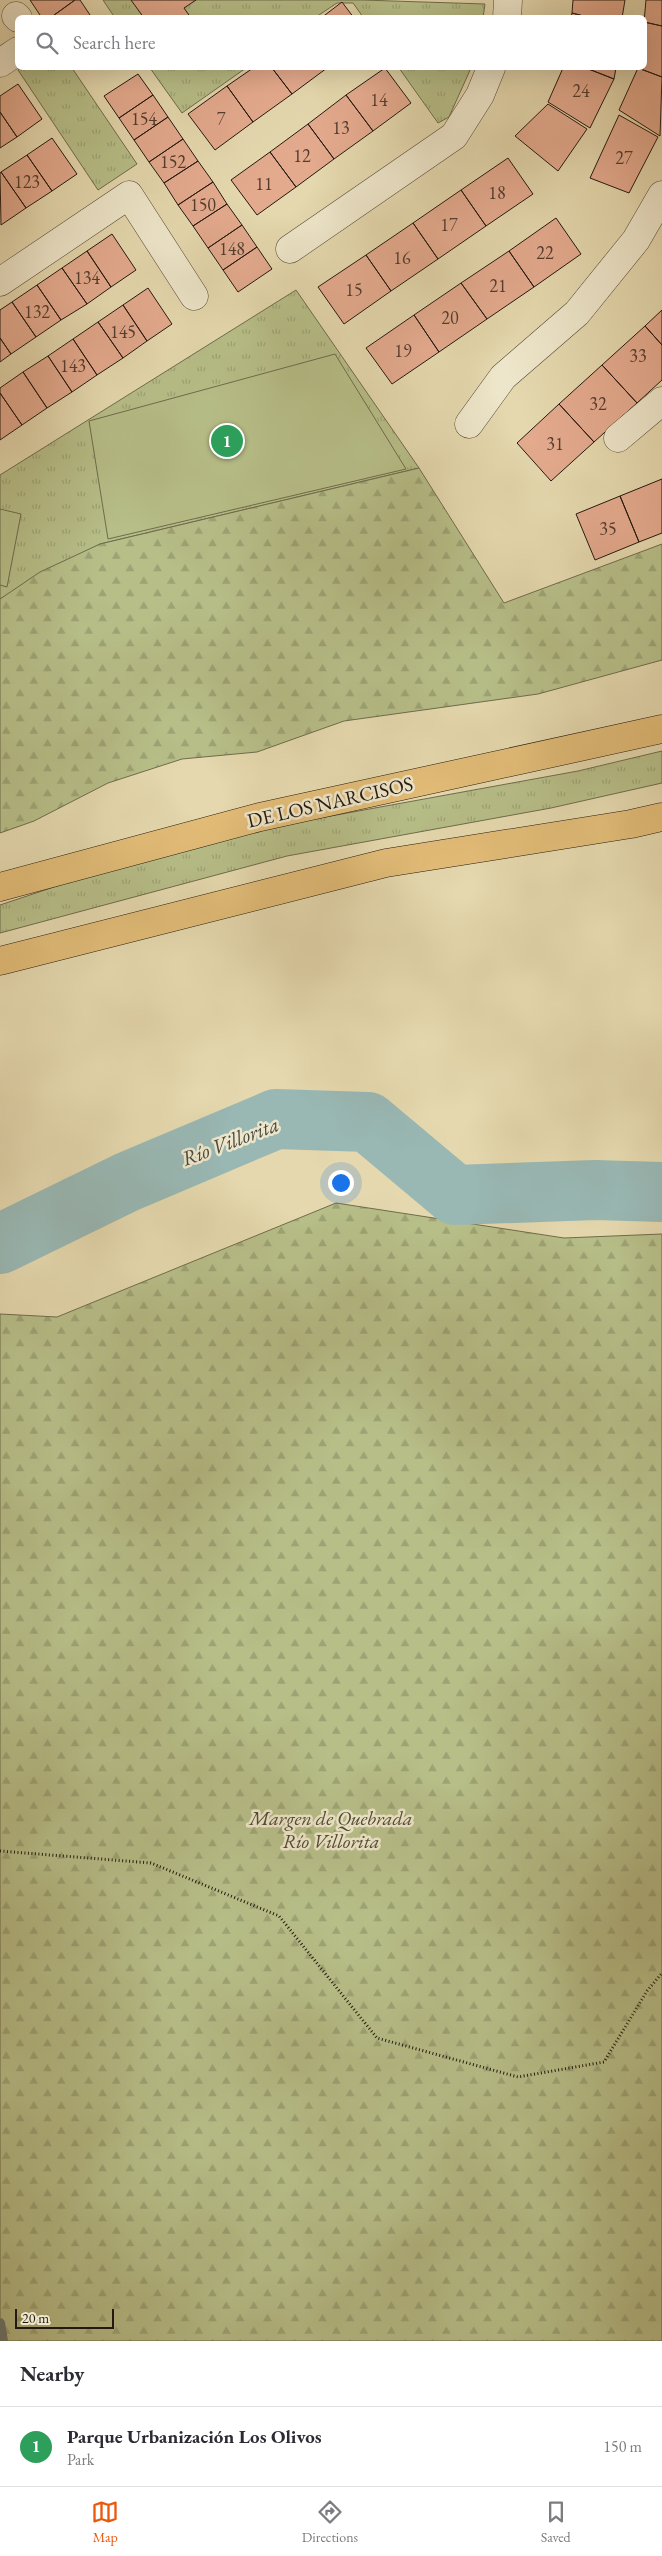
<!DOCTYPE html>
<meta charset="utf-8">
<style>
:root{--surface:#fff;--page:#f2f2f3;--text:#2b2b33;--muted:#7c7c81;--line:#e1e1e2;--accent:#ea580c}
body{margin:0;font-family:"EB Garamond",serif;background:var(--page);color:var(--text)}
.scale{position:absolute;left:15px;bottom:12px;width:99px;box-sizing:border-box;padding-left:5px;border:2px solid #241910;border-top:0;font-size:14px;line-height:18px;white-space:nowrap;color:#241910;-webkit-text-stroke:4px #eee6ca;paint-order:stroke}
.you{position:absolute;left:340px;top:1182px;width:18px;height:18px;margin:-12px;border:4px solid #fff;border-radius:50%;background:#1a73e8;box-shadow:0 0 0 8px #1a73e833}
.badge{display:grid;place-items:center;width:32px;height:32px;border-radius:50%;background:var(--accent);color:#fff;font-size:16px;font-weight:700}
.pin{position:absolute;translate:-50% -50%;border:2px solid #fff;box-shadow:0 1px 5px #0006}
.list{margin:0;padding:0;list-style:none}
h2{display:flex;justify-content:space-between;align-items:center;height:65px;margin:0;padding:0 20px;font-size:21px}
h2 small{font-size:16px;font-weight:400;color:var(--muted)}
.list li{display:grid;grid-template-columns:32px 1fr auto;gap:15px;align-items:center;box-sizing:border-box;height:80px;padding:0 20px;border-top:1px solid var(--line)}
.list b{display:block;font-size:19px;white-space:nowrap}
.list p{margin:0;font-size:16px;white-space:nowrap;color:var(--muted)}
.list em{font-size:16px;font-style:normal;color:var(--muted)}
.icon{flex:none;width:28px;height:28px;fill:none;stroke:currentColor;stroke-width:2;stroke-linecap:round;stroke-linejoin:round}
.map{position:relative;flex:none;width:662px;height:2341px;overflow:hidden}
.search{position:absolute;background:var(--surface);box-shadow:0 5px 20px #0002;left:15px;right:15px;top:15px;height:55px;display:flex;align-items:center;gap:12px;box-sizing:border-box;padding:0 18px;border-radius:8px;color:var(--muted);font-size:19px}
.sheet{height:145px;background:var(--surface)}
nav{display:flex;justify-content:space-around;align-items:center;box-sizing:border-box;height:70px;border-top:1px solid var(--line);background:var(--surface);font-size:14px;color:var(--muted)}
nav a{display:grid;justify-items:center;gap:2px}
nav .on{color:var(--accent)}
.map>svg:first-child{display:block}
.grass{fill:url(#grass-tufts);stroke:#6e6c4c}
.forest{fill:url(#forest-firs);stroke:#6e6c4c}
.pitch{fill:#b7be88;stroke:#6e6c4c}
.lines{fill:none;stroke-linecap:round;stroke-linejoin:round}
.stream{stroke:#6a7872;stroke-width:10}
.river{stroke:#99b8b4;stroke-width:60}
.building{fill:#e4aa8e;stroke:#241910}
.minor-casing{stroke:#544938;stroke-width:29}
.major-casing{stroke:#241910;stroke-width:29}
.path{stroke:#241910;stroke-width:3;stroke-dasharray:1 2.5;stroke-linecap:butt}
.minor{stroke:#eee6ca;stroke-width:28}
.major{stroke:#e2bc77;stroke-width:28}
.labels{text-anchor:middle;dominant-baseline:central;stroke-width:5;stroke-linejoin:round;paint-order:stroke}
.number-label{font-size:18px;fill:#543d30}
.street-label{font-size:20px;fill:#241910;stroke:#eee6ca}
.park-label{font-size:20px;font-style:italic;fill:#504b34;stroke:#eee6ca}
.water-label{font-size:21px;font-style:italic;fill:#474941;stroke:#eee6ca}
</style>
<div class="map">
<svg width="662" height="2341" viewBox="0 0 662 2341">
<defs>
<pattern id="grass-tufts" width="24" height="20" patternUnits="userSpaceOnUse" patternTransform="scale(1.25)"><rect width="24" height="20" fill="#b7be88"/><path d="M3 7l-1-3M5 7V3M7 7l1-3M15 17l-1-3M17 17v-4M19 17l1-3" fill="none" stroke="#9da374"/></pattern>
<pattern id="forest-firs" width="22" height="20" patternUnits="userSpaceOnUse" patternTransform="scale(1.25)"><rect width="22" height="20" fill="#b7be88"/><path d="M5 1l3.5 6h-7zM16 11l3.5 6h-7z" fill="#9da374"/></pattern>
</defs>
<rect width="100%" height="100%" fill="#e5d8ae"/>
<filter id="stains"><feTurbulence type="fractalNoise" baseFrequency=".004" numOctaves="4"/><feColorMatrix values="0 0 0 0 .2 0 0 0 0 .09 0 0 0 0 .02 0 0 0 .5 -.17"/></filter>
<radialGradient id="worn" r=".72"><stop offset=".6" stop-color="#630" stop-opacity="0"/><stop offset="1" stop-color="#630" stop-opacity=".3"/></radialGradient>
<path class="grass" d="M 103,0 L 362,0 L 485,4 L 483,18 L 363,17 L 353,3 L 337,3 L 316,17 L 115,18 Z
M 21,68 L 72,68 L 137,164 L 98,190 L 18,70 Z
M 150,68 L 246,68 L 182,113 Z
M 399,68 L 471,68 L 449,117 L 438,123 Z
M 296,290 L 419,468 L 100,544 L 0,599 L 0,475 Z
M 662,751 L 662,783 L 551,808 L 287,856 L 0,933 L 0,905 L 108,869 L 287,824 L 578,771 Z"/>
<path class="forest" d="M 419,468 L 504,603 L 662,544 L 662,660 L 538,694 L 344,721 L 257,752 L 182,759 L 108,783 L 34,821 L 0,833 L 0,599 L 40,572 L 100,544 Z
M 336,1203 L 564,1238 L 662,1234 L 662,2341 L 0,2341 L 0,1314 L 57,1317 Z"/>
<path class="pitch" d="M 335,354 L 406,469 L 108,539 L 89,421 Z
M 0,509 L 21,514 L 7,587 L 0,585 Z"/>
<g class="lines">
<path class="stream" d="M 0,2323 L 3,2341"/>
<path class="river" d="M 0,1244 L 127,1182 L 276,1119 L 368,1122 L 455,1195 L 595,1190 L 662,1192"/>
</g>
<path class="building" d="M 30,0 L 75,0 L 50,18 L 42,18 Z
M 75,0 L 80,0 L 92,18 L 50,18 Z
M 131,0 L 196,0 L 184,8 L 191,18 L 144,18 Z
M 573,0 L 625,0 L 622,18 L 591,18 L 572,13 Z
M 646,0 L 662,0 L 662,26 L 644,22 Z
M 342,2 L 354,18 L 321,18 Z
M 572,13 L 591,18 L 571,18 Z
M 644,22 L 662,26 L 662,77 L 638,68 L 644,68 Z
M 253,68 L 272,68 L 292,94 L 253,122 L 227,86 Z
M 272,68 L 327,68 L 292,94 Z
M 385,68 L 411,103 L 373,131 L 346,95 Z
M 563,68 L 586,68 L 614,79 L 590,128 L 548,102 Z
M 586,68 L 616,68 L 614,79 Z
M 638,68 L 662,77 L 660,136 L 619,110 Z
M 138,74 L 153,95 L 119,118 L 104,96 Z
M 18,84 L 42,119 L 17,137 L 0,112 L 0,96 Z
M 227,86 L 253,122 L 215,150 L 188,114 Z
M 153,95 L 168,117 L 134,140 L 119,118 Z
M 346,95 L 373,131 L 334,159 L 308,124 Z
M 548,104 L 587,129 L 558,171 L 515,136 Z
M 0,112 L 17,137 L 0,148 Z
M 619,115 L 658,137 L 629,193 L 590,178 Z
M 168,117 L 183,139 L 149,162 L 134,140 Z
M 308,124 L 334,159 L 296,187 L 270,152 Z
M 52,138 L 77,174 L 52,191 L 27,155 Z
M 183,139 L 198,161 L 164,183 L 149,162 Z
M 270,152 L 296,187 L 257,215 L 231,180 Z
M 27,155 L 52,191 L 26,208 L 1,172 Z
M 508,158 L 533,194 L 486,226 L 461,190 Z
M 198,161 L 213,182 L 178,205 L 164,183 Z
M 1,172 L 26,208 L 1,225 L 0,173 Z
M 213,182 L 227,204 L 193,226 L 178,205 Z
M 461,190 L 486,226 L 438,259 L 413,223 Z
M 227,204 L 242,225 L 208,248 L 193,226 Z
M 556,218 L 581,254 L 534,287 L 509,251 Z
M 413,223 L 438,259 L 391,291 L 366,255 Z
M 242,225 L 257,247 L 223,270 L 208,248 Z
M 112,234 L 136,270 L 111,287 L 87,251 Z
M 257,247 L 272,269 L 238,292 L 223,270 Z
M 87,251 L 111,287 L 87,304 L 62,268 Z
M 509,251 L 534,287 L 487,319 L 461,283 Z
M 366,255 L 391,291 L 344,324 L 318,287 Z
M 62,268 L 87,304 L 61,320 L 37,285 Z
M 461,283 L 487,319 L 439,352 L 414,315 Z
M 37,285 L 61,320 L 36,337 L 12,302 Z
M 148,288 L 172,324 L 147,341 L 123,305 Z
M 12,302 L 36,337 L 11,354 L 0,338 L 0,310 Z
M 123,305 L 147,341 L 123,358 L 98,322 Z
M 662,310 L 662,345 L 645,326 Z
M 414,315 L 439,352 L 392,384 L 366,348 Z
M 98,322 L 123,358 L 97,375 L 73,339 Z
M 645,326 L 662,345 L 662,380 L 637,403 L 602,365 Z
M 0,338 L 11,354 L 0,362 Z
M 73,339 L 97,375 L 72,392 L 48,356 Z
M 48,356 L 72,392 L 47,408 L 23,372 Z
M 602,365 L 637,403 L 594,442 L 559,404 Z
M 23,372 L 47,408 L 22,425 L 0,393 L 0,388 Z
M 0,393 L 22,425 L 0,440 Z
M 559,404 L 594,442 L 551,481 L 517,443 Z
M 662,479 L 662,533 L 639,542 L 620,496 Z
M 620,496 L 639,542 L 595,560 L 576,514 Z"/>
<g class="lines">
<g class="minor-casing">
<path id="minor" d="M 16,16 L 18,18
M 507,18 L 508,0
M 0,63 L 18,51
M 290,249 L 454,136 L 480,95 L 491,68
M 0,282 L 129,195 L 194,296
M 469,424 L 503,377 L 577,313 L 636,240 L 662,195
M 618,438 L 662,401"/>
</g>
<g class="major-casing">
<path id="major" d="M 0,887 L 260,817 L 662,729
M 0,961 L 386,863 L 631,824 L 662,817"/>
</g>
<path class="path" d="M 0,1851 L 151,1863 L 279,1916 L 377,2038 L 518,2077 L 604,2062 L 647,1991 L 662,1973"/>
<use href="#minor" class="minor"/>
<use href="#major" class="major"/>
</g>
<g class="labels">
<g class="number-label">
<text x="581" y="90">24</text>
<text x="379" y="99">14</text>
<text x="144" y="118">154</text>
<text x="221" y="118">7</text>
<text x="341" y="127">13</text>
<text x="302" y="155">12</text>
<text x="624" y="157">27</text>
<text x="173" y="161">152</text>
<text x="27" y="181">123</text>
<text x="264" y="183">11</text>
<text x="497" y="192">18</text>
<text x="203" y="204">150</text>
<text x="449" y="224">17</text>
<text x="232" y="248">148</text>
<text x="545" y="252">22</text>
<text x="402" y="257">16</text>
<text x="87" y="277">134</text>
<text x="498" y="285">21</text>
<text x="354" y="289">15</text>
<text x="37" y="311">132</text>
<text x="450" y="317">20</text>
<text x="123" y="331">145</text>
<text x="403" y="350">19</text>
<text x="638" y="355">33</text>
<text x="73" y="365">143</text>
<text x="598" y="403">32</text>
<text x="555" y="443">31</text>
<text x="608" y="528">35</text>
</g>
<g class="street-label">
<text transform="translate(330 802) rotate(-13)">DE LOS NARCISOS</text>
</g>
<g class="park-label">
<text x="331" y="1818">Margen de Quebrada<tspan x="331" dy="23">Río Villorita</tspan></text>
</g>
<g class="water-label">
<text transform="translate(230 1141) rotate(-21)">Río Villorita</text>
</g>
</g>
<rect width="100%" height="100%" filter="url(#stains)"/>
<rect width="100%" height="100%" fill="url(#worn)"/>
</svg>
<div class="scale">20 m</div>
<div class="you"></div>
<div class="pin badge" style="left:227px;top:441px;background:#2e9e5b">1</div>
<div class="search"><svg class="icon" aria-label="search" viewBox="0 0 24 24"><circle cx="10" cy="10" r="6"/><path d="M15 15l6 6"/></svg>Search here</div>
</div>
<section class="sheet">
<h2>Nearby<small></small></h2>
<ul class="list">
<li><span class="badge" style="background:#2e9e5b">1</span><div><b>Parque Urbanización Los Olivos</b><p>Park</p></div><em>150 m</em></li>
</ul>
</section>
<nav>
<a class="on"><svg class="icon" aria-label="map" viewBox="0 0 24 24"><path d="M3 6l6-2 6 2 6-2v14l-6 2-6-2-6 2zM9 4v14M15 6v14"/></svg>Map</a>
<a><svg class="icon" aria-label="directions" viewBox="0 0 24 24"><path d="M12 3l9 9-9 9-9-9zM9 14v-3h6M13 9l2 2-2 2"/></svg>Directions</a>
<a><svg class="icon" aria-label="saved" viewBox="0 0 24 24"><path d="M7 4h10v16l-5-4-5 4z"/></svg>Saved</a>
</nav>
